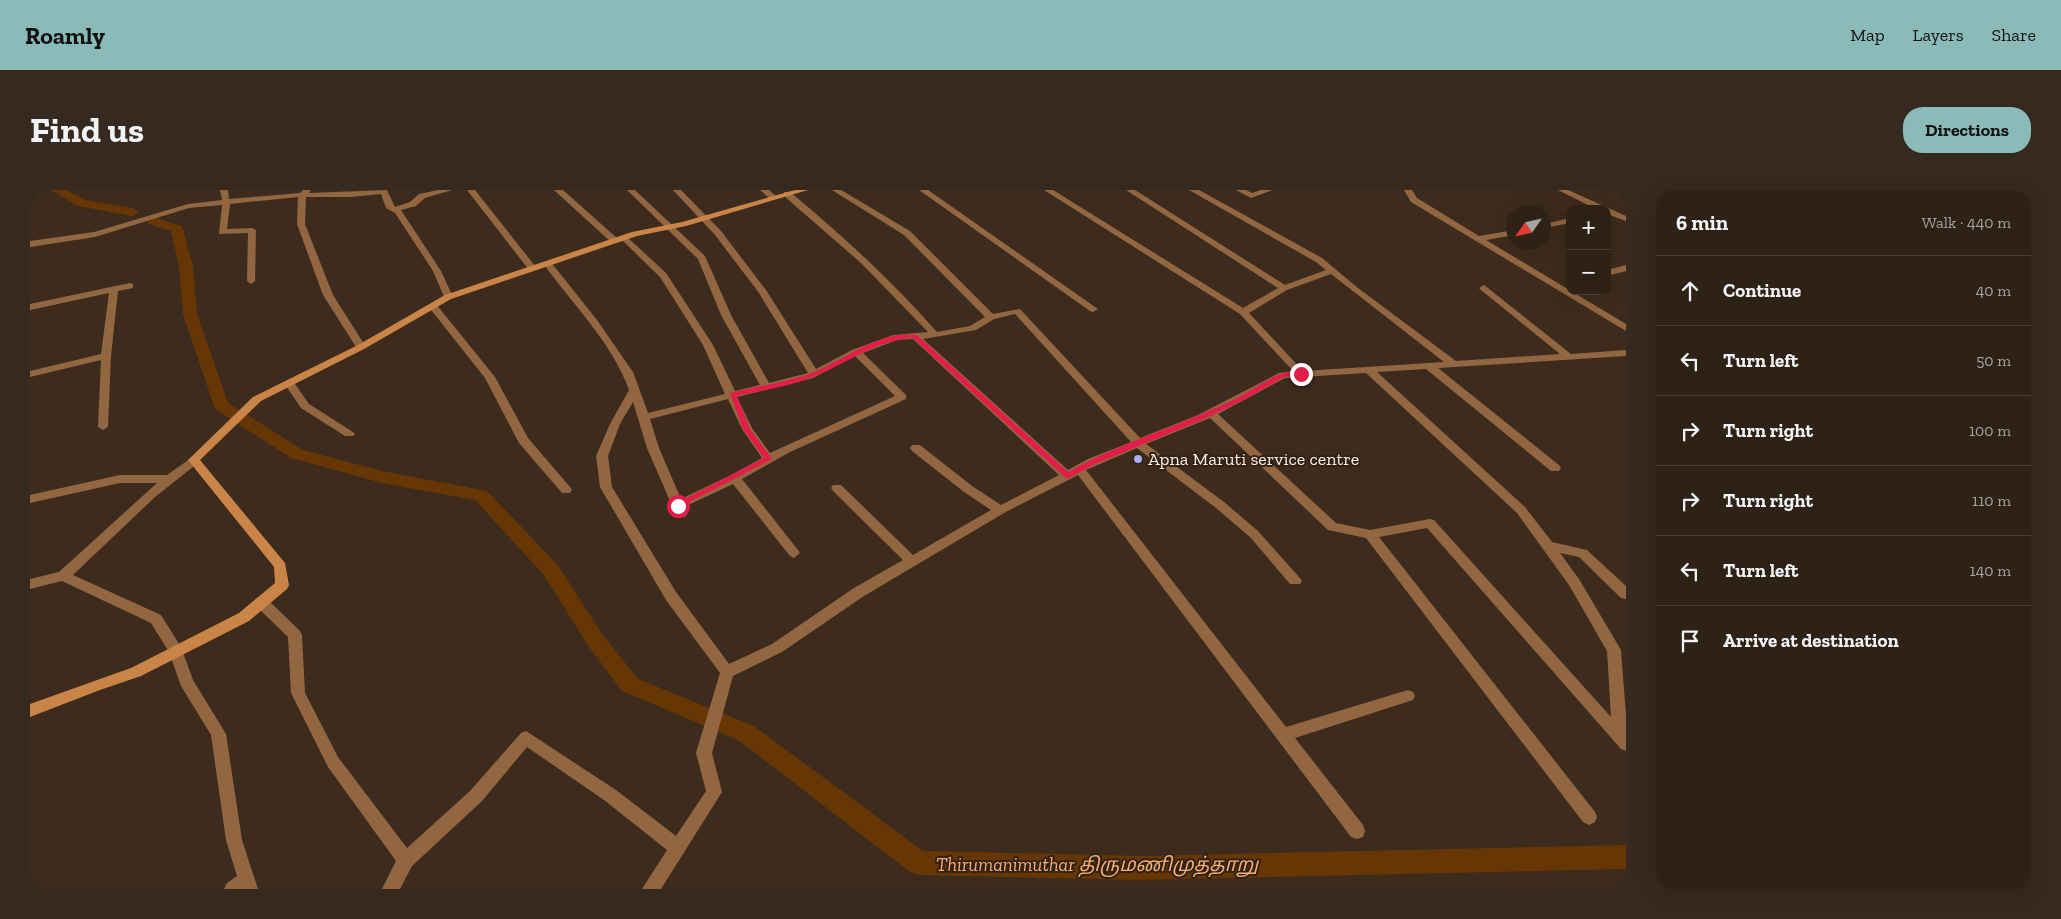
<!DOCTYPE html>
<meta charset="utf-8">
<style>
:root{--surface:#2e2116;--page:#36291f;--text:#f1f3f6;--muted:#a7a3a1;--line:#493e35;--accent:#8bbbb9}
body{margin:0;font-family:"Zilla Slab","Noto Sans Tamil",serif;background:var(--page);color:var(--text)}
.controls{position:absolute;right:15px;top:15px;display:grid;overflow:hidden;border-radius:10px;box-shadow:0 5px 20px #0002}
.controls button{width:45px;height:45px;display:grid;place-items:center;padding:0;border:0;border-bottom:1px solid var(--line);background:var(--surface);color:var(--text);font:25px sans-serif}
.compass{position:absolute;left:1476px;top:15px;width:45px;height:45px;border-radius:50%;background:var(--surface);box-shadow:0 5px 20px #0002;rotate:236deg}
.stop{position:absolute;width:15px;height:15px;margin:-11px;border:4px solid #e11d48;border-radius:50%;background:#fff}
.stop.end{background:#e11d48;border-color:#fff;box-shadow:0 1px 5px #0008}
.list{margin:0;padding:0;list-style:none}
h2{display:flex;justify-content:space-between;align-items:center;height:65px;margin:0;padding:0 20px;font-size:21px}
h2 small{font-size:16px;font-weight:400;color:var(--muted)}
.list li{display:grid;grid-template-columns:32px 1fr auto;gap:15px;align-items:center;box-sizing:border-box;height:70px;padding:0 20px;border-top:1px solid var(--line)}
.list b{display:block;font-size:19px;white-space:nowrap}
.list em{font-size:16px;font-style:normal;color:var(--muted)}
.icon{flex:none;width:28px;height:28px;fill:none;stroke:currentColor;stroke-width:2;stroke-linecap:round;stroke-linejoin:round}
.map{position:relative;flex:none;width:1596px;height:699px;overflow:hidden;border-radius:20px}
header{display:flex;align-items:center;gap:30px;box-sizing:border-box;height:70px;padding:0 25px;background:var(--accent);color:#111}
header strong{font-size:24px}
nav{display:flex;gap:28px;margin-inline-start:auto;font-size:18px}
.intro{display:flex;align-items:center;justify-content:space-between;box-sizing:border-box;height:120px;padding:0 30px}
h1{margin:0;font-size:35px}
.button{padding:12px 22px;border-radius:20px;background:var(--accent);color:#111;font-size:18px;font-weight:700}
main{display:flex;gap:30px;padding:0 30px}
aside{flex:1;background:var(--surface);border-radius:20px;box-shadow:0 5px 20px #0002}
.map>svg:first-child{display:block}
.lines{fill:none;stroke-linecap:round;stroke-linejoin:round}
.canal{fill:#663704;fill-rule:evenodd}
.street{fill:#936642;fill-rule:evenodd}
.secondary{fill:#ca8447;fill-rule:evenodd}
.route{fill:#e11d48}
.poi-dot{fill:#a5b1fc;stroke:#332214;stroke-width:2}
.labels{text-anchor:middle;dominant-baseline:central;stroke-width:4;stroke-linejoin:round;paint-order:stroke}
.poi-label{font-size:18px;fill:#fbefe6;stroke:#332214;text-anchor:start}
.water-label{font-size:19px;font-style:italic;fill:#f6ae74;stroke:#332214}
</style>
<header>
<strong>Roamly</strong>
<nav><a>Map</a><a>Layers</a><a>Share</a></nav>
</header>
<div class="intro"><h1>Find us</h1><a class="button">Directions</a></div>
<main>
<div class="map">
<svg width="1596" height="699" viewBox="0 0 1596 699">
<rect width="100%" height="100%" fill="#3d2c1d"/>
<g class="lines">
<path class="canal" d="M 21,0 L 36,0 L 55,10 L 103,18 L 109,22 L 103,26 L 48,16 Z
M 123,27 L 151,36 L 153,39 L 163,77 L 167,124 L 198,213 L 273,260 L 352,281 L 457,301 L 527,374 L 573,445 L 608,489 L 724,536 L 893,661 L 1112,666 L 1596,655 L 1596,679 L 1112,690 L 889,685 L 880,682 L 708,550 L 592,501 L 559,457 L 513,384 L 445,310 L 352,293 L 261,268 L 185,219 L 153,124 L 149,77 L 141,41 L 119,34 L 117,31 L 119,28 Z"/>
<path class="street" d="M 190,0 L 198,0 L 199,9 L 270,3 L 273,0 L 281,0 L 279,3 L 357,0 L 365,17 L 380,12 L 389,4 L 408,0 L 422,0 L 395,8 L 386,16 L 371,20 L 411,81 L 423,107 L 418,110 L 415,109 L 403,81 L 365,23 L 356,18 L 351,4 L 321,7 L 276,7 L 275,34 L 303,105 L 336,157 L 331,160 L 326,157 L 293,105 L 267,34 L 268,7 L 200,14 L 197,39 L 222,38 L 226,40 L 225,91 L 221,94 L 217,91 L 218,43 L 189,44 L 192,15 L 159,18 L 65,47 L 0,57 L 0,51 L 64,42 L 158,14 L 192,10 Z
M 437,0 L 445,0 L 505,76 L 505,80 L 499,80 Z
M 524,0 L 533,0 L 588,49 L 588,53 L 582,53 Z
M 597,0 L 605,0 L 675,66 L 701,125 L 739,193 L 778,183 L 729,103 L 685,45 L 643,0 L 651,0 L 691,41 L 736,100 L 786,179 L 822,160 L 863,145 L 898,142 L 831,73 L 754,6 L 754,2 L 760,2 C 812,45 862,91 907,142 L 940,136 L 955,127 L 874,45 L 802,0 L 811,0 L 880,41 L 963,124 L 990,119 L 1110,248 L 1168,225 L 1249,183 L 1263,181 L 1210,124 L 1014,0 L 1023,0 L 1213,118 L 1248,98 L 1096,0 L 1105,0 L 1255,95 L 1296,80 L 1286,72 L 1159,0 L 1169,0 L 1292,68 L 1328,98 L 1426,171 L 1530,164 L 1451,100 L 1449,98 L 1454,95 L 1541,164 L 1596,160 L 1596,166 L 1408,178 L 1529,275 L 1531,278 L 1529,281 L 1521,281 L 1396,179 L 1347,182 L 1495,317 L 1522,352 L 1557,360 L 1596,396 L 1596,409 L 1591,408 L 1549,367 L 1530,363 L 1549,389 L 1591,460 L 1596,526 L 1596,561 L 1591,559 L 1397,338 L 1349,347 L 1565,622 L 1567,627 L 1565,632 L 1559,635 L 1553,632 L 1336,348 L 1298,340 L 1180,228 L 1116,254 L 1194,312 L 1228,341 L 1270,388 L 1272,391 L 1270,394 L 1260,394 L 1220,347 L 1186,318 L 1107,258 L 1056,280 L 1256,537 L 1378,500 L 1383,502 L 1385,506 L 1383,510 L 1265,548 L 1333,635 L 1335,641 L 1333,647 L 1327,649 L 1321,647 L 1048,285 L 974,323 L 834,406 L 752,462 L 703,486 L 682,563 L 692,602 L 631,699 L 612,699 L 637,660 L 574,610 L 497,557 L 452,611 L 382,676 L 370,699 L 352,699 L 366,671 L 298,577 L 261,503 L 258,447 L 226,416 L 224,412 L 226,408 L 236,408 L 270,441 L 272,445 L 275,503 L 308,567 L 377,658 L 440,601 L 491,543 L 496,541 L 586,600 L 646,646 L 676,601 L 666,563 L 690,483 L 636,410 L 570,297 L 566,266 L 580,234 L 599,200 C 582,152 542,114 513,73 L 520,71 L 567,130 L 603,182 L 618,223 L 695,204 L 673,155 L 630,87 L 592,50 L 591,48 L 595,45 L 636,83 L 683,155 L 705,201 L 730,195 L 691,125 L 668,69 ZM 1301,84 L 1414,172 L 1273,181 L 1219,123 L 1257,100 ZM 985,124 L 1101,252 L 1058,269 L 1038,280 L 893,149 L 946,140 L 964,129 ZM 883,149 L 1029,285 L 971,315 L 942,296 L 890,255 L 882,255 L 880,258 L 882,261 L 934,302 L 961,320 L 883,365 L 811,295 L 803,295 L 801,298 L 803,301 L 873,370 L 824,398 L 742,454 L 699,474 L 646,402 L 582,297 L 578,266 L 590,234 L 603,212 L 617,258 L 647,327 L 655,327 L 657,324 L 654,317 L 703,294 L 760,366 L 764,368 L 770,363 L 768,360 L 712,289 L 758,263 L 876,209 L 876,205 L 833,163 L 867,150 ZM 825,166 L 865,206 L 740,263 L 722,238 L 707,207 L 783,188 ZM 1336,183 L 1487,323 L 1539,395 L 1577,461 L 1581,527 L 1404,330 L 1400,329 L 1340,340 L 1306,333 L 1188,224 L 1255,188 ZM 698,209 L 712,239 L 732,268 L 701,285 L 651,309 L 629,258 L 620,229 Z
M 730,0 L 739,0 L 747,7 L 740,9 Z
M 889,0 L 898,0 L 1068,119 L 1063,122 L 1060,121 Z
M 1206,0 L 1216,0 L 1222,3 L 1231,0 L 1243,0 L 1221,8 Z
M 1374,0 L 1382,0 L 1387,8 L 1449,46 L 1484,40 L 1484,45 L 1456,50 L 1596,134 L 1596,141 L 1381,12 Z
M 1528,0 L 1538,0 L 1596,26 L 1596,31 L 1577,24 L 1577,19 L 1566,19 Z
M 1540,28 L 1540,33 L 1514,38 L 1514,34 Z
M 1596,75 L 1596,81 L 1577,86 L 1577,80 Z
M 100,93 L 103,94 L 103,98 L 88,101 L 81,166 L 78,237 L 73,240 L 68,237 L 71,170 L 0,187 L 0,181 L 71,164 L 79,103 L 0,120 L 0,114 Z
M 403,113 L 406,114 L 465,187 L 498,248 L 540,297 L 542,300 L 540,303 L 532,303 L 489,253 L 455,188 L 398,116 Z
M 259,190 L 263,191 L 279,214 L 323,242 L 325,244 L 323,246 L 315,246 L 271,218 L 254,193 Z
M 164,266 L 170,270 L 168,273 L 125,307 L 43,385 L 131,425 L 151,457 L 163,490 L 196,544 L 212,650 L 228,699 L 194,699 L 197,693 L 207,686 L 196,650 L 181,545 L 151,496 L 139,462 L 121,433 L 32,391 L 0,399 L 0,389 L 29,382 L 127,293 L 90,293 L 0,313 L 0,305 L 90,285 L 137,285 Z"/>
<path class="secondary" d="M 765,0 L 778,0 L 656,36 L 607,46 L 421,109 L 334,159 L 231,211 L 170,270 L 255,373 L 259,395 L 257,399 L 219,431 L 111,486 L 70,500 L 0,527 L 0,514 L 101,478 L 209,423 L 245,393 L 244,377 L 158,270 L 223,207 L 328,155 L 415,105 L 602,42 L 652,32 Z"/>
</g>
<path class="route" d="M 887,145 L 1038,282 C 1092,252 1153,235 1209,207 C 1225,199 1257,173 1274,184 L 1254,187 L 1215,209 L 1174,229 L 1065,274 L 1037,289 L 883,148 C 845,150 817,174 782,187 C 759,197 731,200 707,206 L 720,239 L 742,269 L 650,317 L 645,317 L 645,314 L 734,268 L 713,239 L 700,203 C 725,197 751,193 776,185 C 812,173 846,140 887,145 Z"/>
<circle class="poi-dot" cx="1108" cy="269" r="5"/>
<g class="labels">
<g class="poi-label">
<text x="1118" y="269">Apna Maruti service centre</text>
</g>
<g class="water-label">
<text x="1067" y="674">Thirumanimuthar திருமணிமுத்தாறு</text>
</g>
</g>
</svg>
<div class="controls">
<button>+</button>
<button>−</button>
</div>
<svg class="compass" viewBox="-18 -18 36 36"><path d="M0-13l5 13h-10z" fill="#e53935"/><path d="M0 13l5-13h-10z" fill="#a7a3a1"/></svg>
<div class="stop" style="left:648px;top:316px"></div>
<div class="stop end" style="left:1271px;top:184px"></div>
</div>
<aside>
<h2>6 min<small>Walk · 440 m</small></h2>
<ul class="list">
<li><svg class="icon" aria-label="ahead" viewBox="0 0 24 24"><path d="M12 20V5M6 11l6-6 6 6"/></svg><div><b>Continue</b></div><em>40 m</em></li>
<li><svg class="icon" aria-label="left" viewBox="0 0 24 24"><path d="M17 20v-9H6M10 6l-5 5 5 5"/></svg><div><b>Turn left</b></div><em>50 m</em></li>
<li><svg class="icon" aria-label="right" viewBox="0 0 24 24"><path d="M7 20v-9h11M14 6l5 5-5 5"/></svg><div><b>Turn right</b></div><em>100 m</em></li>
<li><svg class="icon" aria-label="right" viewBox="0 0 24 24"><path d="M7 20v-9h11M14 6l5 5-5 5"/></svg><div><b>Turn right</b></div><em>110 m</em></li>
<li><svg class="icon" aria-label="left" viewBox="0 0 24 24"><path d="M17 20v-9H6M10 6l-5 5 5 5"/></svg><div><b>Turn left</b></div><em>140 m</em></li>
<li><svg class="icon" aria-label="arrive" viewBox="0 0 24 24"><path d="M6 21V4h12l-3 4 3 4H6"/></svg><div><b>Arrive at destination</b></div></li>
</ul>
</aside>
</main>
